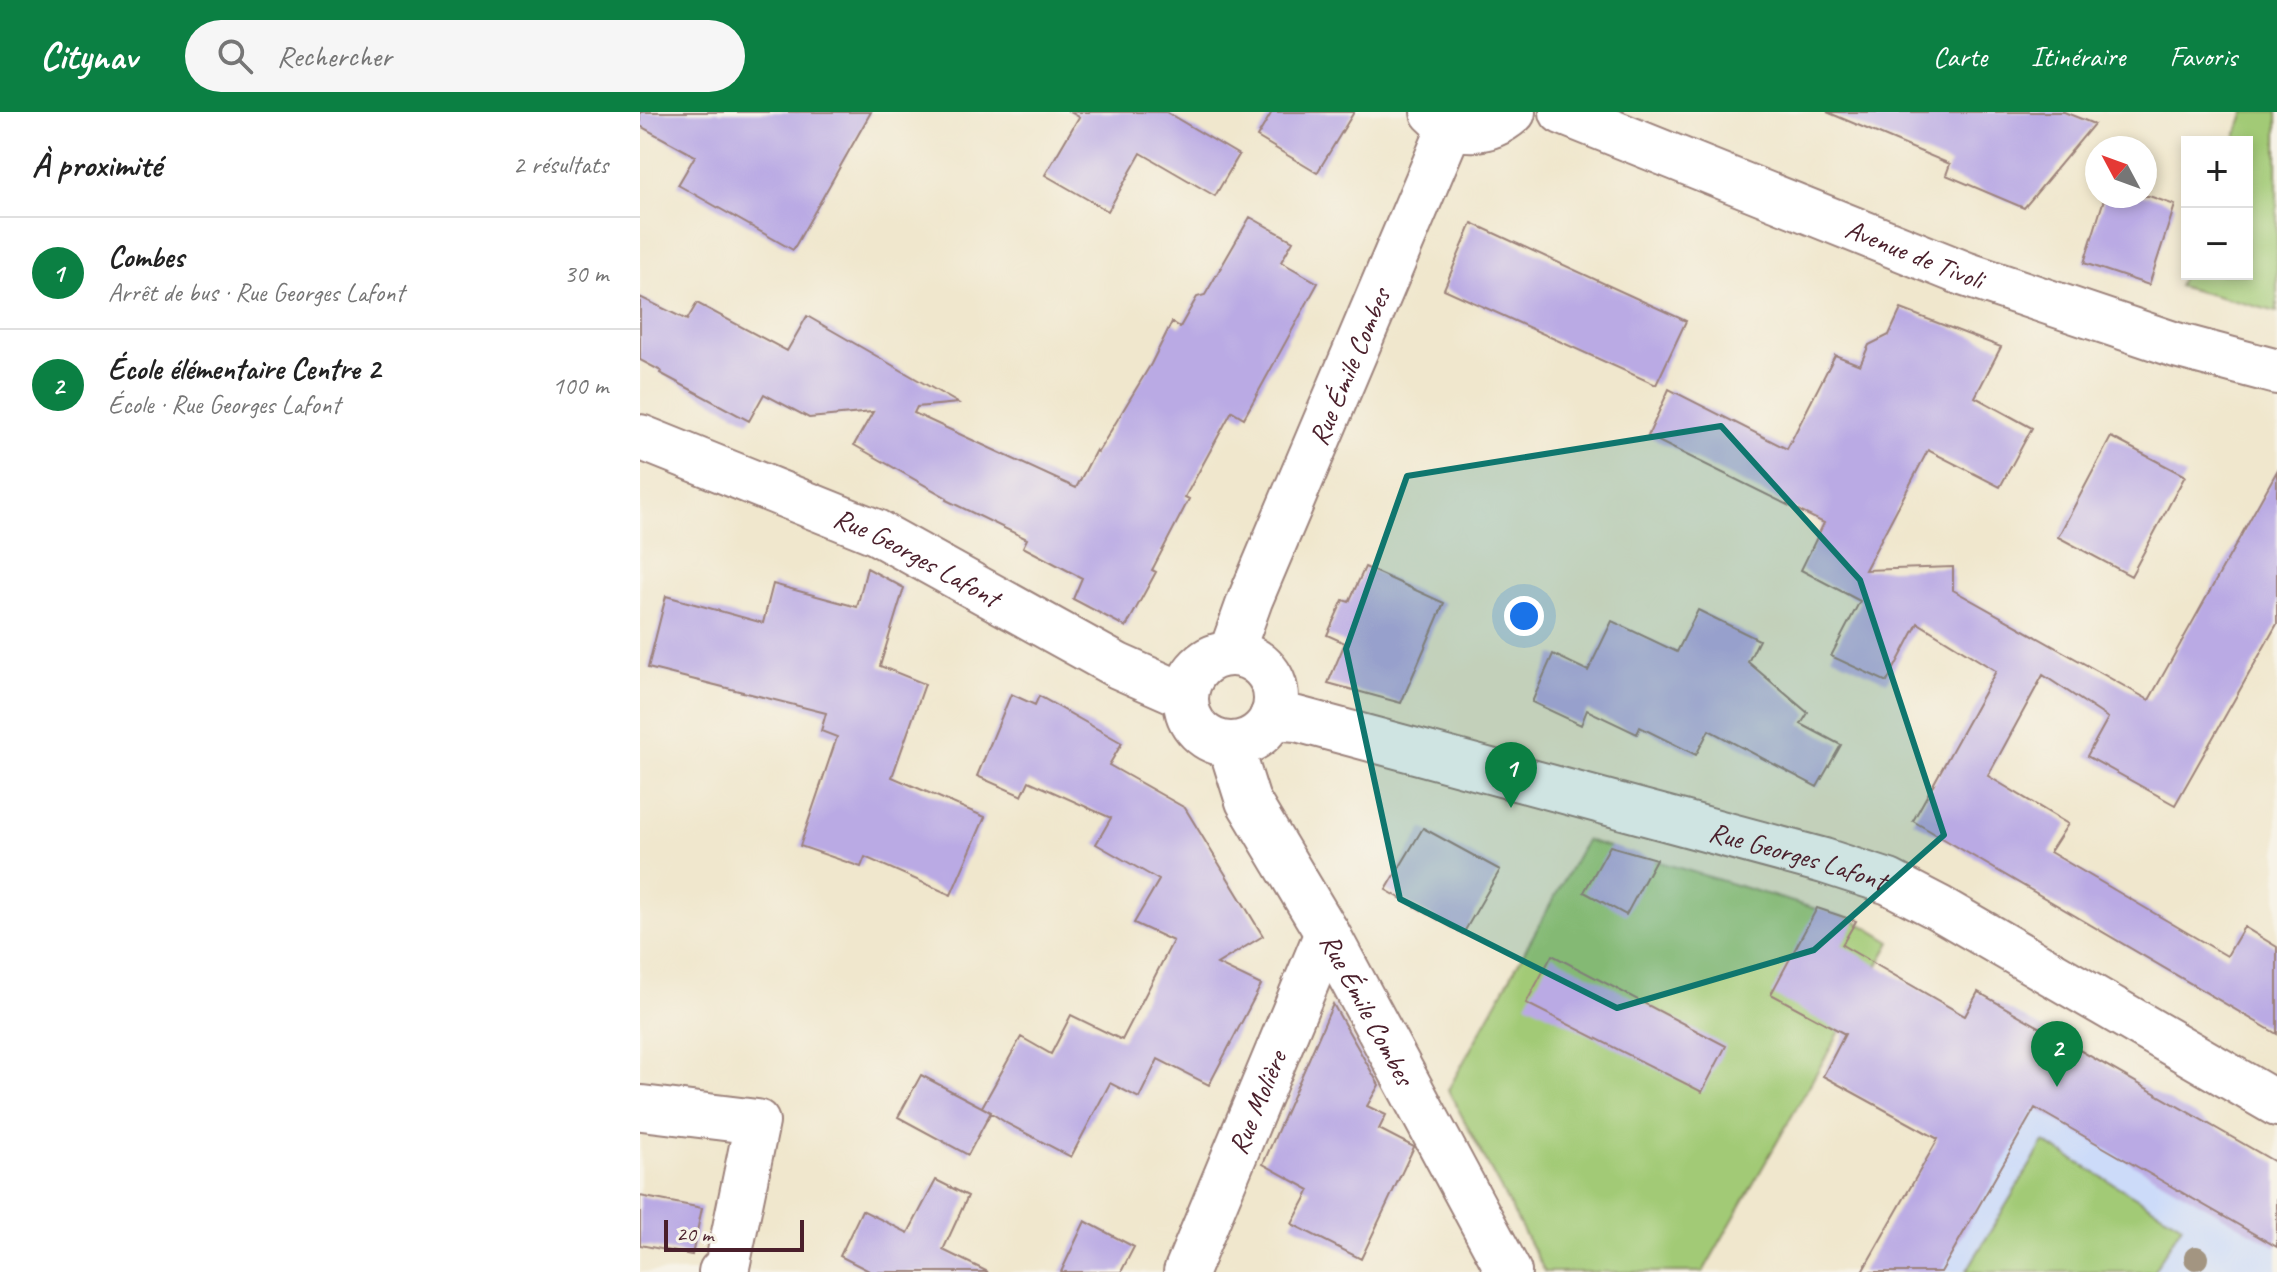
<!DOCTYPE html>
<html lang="fr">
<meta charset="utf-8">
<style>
:root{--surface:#fff;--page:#f6f6f6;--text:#222;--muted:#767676;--line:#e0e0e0;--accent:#0b8043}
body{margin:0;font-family:Caveat,sans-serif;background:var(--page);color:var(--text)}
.controls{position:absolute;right:24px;top:24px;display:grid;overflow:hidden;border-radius:0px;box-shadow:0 4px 12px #0003}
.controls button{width:72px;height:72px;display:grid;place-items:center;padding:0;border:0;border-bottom:2px solid var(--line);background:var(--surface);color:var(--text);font:40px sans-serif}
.compass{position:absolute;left:1445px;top:24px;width:72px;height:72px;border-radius:50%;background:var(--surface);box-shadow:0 4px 12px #0003;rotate:311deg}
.scale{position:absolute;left:24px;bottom:20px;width:140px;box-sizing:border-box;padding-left:8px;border:4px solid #4a1f2b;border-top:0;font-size:22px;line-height:28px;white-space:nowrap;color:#4a1f2b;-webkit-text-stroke:6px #f7f3e8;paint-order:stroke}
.you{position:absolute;left:884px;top:504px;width:28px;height:28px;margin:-20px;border:6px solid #fff;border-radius:50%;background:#1a73e8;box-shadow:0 0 0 12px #1a73e833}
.badge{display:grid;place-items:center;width:52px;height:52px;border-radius:50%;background:var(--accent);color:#fff;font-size:26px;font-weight:700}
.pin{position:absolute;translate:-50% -66px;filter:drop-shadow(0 2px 4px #0008)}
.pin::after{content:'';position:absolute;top:42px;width:28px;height:24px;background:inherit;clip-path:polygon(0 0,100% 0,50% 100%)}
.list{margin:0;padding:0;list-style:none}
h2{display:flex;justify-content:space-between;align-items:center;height:104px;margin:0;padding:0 32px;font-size:34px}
h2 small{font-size:26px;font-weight:400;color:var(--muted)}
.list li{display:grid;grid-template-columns:52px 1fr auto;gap:24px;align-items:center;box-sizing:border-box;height:112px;padding:0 32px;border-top:2px solid var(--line)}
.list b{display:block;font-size:30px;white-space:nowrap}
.list p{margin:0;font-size:26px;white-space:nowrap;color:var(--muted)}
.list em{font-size:26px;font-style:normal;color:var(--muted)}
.icon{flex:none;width:44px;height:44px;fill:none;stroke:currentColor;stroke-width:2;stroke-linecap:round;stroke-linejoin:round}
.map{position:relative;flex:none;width:1637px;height:1160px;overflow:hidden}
header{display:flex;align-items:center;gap:48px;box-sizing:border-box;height:112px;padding:0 40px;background:var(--accent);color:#fff}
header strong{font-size:38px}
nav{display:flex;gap:44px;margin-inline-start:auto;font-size:28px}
.search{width:560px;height:72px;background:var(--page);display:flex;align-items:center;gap:20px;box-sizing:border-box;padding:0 28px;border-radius:44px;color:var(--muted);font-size:30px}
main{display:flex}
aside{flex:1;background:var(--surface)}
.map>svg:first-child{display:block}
.built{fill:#ccdbf9}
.green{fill:#a2ca76;stroke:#767450;stroke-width:2}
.building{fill:#baaae4}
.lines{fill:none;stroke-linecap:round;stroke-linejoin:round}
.minor-casing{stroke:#9d837c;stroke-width:48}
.minor{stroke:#fff;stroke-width:44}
.tree{fill:#a39581}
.marked{fill:#0f766e;fill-opacity:0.2;stroke:#0f766e;stroke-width:6;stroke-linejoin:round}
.labels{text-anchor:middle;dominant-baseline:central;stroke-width:7;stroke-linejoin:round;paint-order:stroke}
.street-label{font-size:28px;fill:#4a1f2b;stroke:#f7f3e8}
</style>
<header>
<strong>Citynav</strong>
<div class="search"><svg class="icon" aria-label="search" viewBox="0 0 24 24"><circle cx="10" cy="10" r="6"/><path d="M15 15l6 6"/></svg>Rechercher</div>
<nav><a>Carte</a><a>Itinéraire</a><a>Favoris</a></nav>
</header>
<main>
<aside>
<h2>À proximité<small>2 résultats</small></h2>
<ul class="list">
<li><span class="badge">1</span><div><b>Combes</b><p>Arrêt de bus · Rue Georges Lafont</p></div><em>30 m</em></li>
<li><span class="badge">2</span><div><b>École élémentaire Centre 2</b><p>École · Rue Georges Lafont</p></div><em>100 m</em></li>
</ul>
</aside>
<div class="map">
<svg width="1637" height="1160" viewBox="0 0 1637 1160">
<rect width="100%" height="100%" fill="#f7f3e8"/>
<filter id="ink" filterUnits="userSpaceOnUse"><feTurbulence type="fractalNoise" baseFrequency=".0125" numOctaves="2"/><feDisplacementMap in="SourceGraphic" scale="16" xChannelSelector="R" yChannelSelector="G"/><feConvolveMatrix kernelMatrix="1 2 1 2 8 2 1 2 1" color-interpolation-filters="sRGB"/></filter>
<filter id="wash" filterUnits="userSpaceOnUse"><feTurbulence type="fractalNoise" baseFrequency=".006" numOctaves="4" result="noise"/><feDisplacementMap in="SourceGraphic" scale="32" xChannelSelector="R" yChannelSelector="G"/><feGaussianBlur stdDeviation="1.8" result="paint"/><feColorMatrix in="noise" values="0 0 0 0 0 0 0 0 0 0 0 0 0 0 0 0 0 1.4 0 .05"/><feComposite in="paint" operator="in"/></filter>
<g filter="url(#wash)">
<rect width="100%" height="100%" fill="#f0e7cd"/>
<path class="built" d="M 1372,899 L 1637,1051 L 1637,1160 L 1223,1160 Z"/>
<path class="green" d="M 1605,0 L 1637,0 L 1637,200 L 1538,174 L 1547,151 L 1547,162 L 1607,162 L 1607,30 L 1594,30 Z
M 946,728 L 1216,809 L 1251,830 L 1063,1160 L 905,1160 L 808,978 Z
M 1404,1030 L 1542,1113 L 1513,1160 L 1326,1160 Z"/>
<g id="blocks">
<path class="building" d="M 0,0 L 231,0 L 153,138 L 38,73 L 55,44 L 0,14 Z
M 430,0 L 526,0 L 599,43 L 575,84 L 501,41 L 468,99 L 405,63 L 439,5 Z
M 632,0 L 714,0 L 677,61 L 617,25 Z
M 1187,0 L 1424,0 L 1454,12 L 1384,96 L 1306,63 L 1310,52 Z
M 1465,84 L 1509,84 L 1535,93 L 1509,173 L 1444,151 Z
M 610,105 L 653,129 L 641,150 L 678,171 L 604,306 L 592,299 L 545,385 L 549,387 L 512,458 L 516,460 L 486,515 L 433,487 L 442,466 L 383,435 L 387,427 L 306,388 L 307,386 L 214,333 L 233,300 L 169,306 L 124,282 L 109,309 L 20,261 L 21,259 L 0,248 L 0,185 L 47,208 L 57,191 L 147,239 L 167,204 L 318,291 L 277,295 L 274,301 L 436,376 L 456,338 L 458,340 L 511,252 L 532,210 L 540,215 L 557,185 L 565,183 Z
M 832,111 L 1046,209 L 1016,273 L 804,177 Z
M 1261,197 L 1361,235 L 1335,285 L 1392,316 L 1360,375 L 1288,338 L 1225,458 L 1313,455 L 1313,478 L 1509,588 L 1637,359 L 1637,512 L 1535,693 L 1447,644 L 1468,606 L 1403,563 L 1348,664 L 1428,712 L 1410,740 L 1587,844 L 1604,815 L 1637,835 L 1637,922 L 1273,709 L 1356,559 L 1278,511 L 1247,570 L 1191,544 L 1220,489 L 1161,458 L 1184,411 L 1008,324 L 1029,277 L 1147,337 L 1195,243 L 1220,253 L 1229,233 L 1249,223 Z
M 1471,325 L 1545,364 L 1491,464 L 1418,425 Z
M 725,455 L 804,491 L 761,591 L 688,571 L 705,531 L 687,523 L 703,488 L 709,490 Z
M 227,456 L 264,476 L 240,554 L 285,572 L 252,665 L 345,705 L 311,783 L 225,745 L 221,755 L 160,734 L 197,625 L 181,619 L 186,601 L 8,556 L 26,484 L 123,511 L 133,472 L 217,495 Z
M 1058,498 L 1119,528 L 1108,550 L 1168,601 L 1161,612 L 1201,633 L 1177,675 L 1069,618 L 1056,643 L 1000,615 L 997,622 L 947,598 L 941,613 L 892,590 L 913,542 L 948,559 L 972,509 L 1037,540 Z
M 371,582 L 395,593 L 399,584 L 482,631 L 469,653 L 545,696 L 623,824 L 577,852 L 621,873 L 569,973 L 518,947 L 499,986 L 470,971 L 431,1045 L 368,1012 L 342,995 L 381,925 L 411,942 L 431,903 L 482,928 L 533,829 L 494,811 L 519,768 L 456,732 L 471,706 L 389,669 L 382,684 L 337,664 Z
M 783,716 L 860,758 L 823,822 L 746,778 Z
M 970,734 L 1016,747 L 986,803 L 944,780 Z
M 1177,796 L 1216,809 L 1202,833 L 1325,904 L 1338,880 L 1637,1051 L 1637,1135 L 1395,996 L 1301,1160 L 1222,1160 L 1298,1027 L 1183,964 L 1205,922 L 1131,882 Z
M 912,843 L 1086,934 L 1062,980 L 886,891 Z
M 693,892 L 739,973 L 727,994 L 746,1003 L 739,1017 L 774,1035 L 721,1147 L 652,1112 L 670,1078 L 623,1052 Z
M 281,963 L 351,1000 L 328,1043 L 258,1005 Z
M 296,1068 L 328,1084 L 303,1138 L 348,1160 L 231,1160 L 200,1144 L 222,1098 L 268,1121 Z
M 0,1084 L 62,1096 L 52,1143 L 0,1133 Z
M 445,1109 L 494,1135 L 481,1160 L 421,1160 Z"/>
</g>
</g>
<g filter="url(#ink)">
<use href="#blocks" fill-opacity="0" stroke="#9d837c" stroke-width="2"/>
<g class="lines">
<g class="minor-casing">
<g id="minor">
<path d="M 793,0 C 817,25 849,21 873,0"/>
<path id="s1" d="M 922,0 L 1325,162 L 1536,233 L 1637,260"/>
<path id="s2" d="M 0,325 L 236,420 L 478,554 L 546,584"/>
<path id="s3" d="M 591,541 L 610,488 L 811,13"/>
<circle cx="591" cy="587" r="45"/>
<path id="s4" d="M 632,605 L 657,607 L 1184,749 L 1249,770 L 1299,796 L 1637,992"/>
<path id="s5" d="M 590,632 L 608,689 L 687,821 L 869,1160"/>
<path d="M 2,996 L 117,1010 L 87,1155 L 81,1160"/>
<path id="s6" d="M 546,1160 L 687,821"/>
</g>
</g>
<use href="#minor" class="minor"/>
</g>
<circle class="tree" cx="1556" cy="1146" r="12"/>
</g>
<path class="marked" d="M 1081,314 L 1220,468 L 1304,723 L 1174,838 L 977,896 L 760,787 L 706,537 L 767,364 Z"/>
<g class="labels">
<g class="street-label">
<text stroke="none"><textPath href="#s1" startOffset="380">Avenue de Tivoli</textPath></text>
<text stroke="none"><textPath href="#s3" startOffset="310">Rue Émile Combes</textPath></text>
<text stroke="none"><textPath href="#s2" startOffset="302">Rue Georges Lafont</textPath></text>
<text stroke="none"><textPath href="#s4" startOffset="544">Rue Georges Lafont</textPath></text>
<text stroke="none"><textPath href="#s5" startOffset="300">Rue Émile Combes</textPath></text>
<text stroke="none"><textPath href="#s6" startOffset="184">Rue Molière</textPath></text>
</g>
</g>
</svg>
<div class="controls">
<button>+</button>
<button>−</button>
</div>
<svg class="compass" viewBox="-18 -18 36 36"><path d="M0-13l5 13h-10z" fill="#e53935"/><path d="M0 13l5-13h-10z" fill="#767676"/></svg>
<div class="scale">20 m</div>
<div class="you"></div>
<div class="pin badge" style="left:871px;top:696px">1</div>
<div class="pin badge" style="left:1417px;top:975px">2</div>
</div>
</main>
